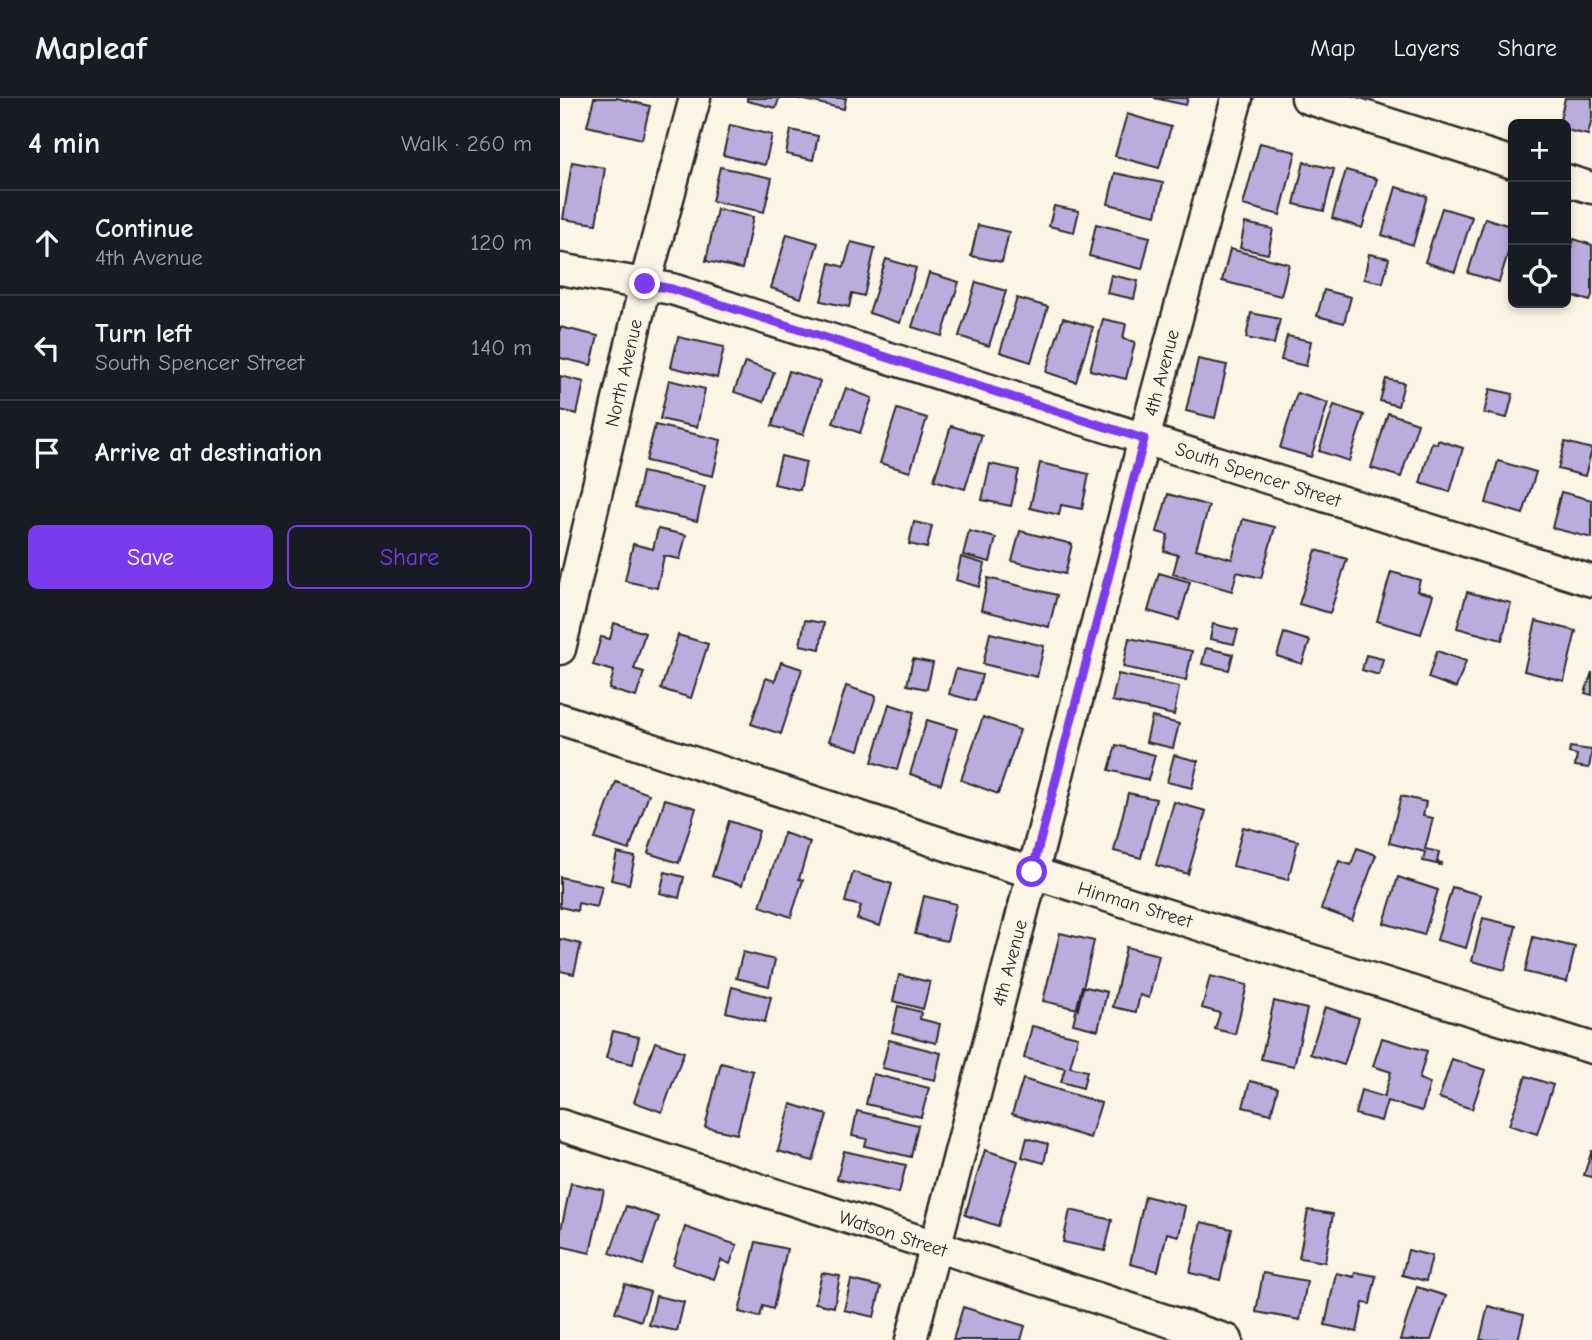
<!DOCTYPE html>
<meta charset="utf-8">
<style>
:root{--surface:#171b24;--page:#242831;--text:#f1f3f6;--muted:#9ea1a6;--line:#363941;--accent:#7c3aed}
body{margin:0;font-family:"Comic Neue",sans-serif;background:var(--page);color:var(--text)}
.controls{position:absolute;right:21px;top:21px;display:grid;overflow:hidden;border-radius:10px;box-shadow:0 4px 10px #0003}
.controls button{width:63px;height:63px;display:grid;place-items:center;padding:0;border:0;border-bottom:2px solid var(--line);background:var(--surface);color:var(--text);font:35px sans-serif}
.stop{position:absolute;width:21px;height:21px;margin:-16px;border:5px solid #7c3aed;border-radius:50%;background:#fff}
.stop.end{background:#7c3aed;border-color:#fff;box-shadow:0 2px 7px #0008}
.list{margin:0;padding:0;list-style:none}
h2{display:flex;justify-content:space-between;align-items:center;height:91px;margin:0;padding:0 28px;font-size:30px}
h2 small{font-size:23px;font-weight:400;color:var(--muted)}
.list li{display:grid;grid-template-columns:46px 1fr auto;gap:21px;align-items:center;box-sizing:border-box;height:105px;padding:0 28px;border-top:2px solid var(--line)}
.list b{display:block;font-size:26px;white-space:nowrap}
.list p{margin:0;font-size:23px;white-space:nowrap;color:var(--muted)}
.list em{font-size:23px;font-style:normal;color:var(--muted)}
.actions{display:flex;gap:14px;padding:21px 28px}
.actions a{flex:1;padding:16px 0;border:2px solid var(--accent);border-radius:10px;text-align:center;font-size:24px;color:var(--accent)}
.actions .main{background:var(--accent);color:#fff}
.icon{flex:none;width:38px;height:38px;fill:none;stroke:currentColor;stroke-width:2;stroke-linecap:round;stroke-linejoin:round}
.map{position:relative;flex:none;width:1032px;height:1242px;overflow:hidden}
header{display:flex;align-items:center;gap:42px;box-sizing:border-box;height:98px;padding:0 35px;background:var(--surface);border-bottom:2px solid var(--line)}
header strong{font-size:33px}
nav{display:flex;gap:38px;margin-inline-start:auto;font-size:24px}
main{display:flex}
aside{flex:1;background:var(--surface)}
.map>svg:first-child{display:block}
.building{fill:#baadde;stroke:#2b2b2b;stroke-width:2}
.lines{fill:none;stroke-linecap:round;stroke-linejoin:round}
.minor-casing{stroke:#2b2b2b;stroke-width:35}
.minor{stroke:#fcf5e5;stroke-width:30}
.route{stroke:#7c3aed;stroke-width:9}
.labels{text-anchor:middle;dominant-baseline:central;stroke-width:5;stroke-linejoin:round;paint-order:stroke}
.street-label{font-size:19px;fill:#2b2b2b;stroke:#fcf5e5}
</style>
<header>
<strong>Mapleaf</strong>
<nav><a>Map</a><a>Layers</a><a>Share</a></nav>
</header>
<main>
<aside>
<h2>4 min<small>Walk · 260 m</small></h2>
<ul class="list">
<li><svg class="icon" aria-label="ahead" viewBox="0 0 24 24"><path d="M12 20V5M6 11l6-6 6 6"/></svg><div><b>Continue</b><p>4th Avenue</p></div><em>120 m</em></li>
<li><svg class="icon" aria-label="left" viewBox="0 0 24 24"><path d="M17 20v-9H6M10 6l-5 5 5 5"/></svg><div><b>Turn left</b><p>South Spencer Street</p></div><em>140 m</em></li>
<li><svg class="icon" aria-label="arrive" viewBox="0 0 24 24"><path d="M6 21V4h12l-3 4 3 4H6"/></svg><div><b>Arrive at destination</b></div></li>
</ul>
<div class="actions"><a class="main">Save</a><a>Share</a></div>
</aside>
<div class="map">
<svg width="1032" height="1242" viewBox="0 0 1032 1242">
<rect width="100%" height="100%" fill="#fcf5e5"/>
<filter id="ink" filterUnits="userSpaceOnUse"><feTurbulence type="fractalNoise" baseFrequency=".0143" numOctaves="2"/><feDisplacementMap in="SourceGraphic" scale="14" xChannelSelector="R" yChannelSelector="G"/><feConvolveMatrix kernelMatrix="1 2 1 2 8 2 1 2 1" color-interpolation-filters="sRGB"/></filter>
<g filter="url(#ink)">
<path class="building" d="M 34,0 L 57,0 L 90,8 L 82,41 L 27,28 Z
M 187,0 L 219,0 L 216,10 L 187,3 Z
M 241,0 L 286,0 L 284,11 L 240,1 Z
M 594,0 L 628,0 L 626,7 Z
M 1005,0 L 1032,0 L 1032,20 L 1028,37 L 1006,32 L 1006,26 L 999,26 Z
M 567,16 L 611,29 L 599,70 L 555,58 Z
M 170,27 L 212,37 L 205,67 L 163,57 Z
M 231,32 L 258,38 L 253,62 L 226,56 Z
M 700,45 L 736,54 L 720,117 L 683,107 Z
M 12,64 L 45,70 L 36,126 L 3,121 Z
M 744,64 L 774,71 L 764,113 L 734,106 Z
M 160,69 L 212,80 L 204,114 L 152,103 Z
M 786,72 L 817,81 L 802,130 L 772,120 Z
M 555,75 L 603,85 L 596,117 L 548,106 Z
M 836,89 L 867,98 L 853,147 L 822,137 Z
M 494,108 L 519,113 L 514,134 L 489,128 Z
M 882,110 L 912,119 L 895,174 L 865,164 Z
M 157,111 L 193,119 L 182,171 L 146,163 Z
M 925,120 L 953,129 L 953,139 L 939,184 L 908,175 Z
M 685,125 L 713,131 L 708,156 L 680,150 Z
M 536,126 L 590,139 L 582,171 L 529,158 Z
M 418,127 L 449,134 L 442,164 L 411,158 Z
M 227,136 L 258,145 L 241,200 L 211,190 Z
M 1014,141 L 1032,147 L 1032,197 L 1030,203 L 1006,196 L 1006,168 Z
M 291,144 L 315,150 L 304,198 L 292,195 L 289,209 L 261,203 L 270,165 L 284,169 Z
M 670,151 L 729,166 L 721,198 L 662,183 Z
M 809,156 L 829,160 L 823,185 L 804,181 Z
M 326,161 L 356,170 L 340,225 L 309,215 Z
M 369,175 L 399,184 L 382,238 L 352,229 Z
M 551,177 L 578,183 L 574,201 L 547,195 Z
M 416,184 L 446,193 L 429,248 L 399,238 Z
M 764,192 L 791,199 L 784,225 L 757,218 Z
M 457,200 L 488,209 L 471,264 L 440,254 Z
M 691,215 L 720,221 L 714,246 L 686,240 Z
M 503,220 L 533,229 L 516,284 L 486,274 Z
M 543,221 L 566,226 L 563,241 L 575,244 L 566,281 L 530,272 Z
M 0,229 L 38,238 L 31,267 L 0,260 Z
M 727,238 L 751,243 L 746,268 L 721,262 Z
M 118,239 L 164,249 L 157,280 L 111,269 Z
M 638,261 L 667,267 L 655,320 L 626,313 Z
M 185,264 L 214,274 L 204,304 L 174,294 Z
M 229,273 L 260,283 L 243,337 L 212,328 Z
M 0,278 L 24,284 L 17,316 L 0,312 Z
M 826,281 L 844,285 L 838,308 L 820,303 Z
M 109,282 L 145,291 L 137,329 L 100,321 Z
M 286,290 L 312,300 L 300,335 L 273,325 Z
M 930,291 L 953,296 L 947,320 L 924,315 Z
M 737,295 L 768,305 L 751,359 L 720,350 Z
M 774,307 L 804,317 L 789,363 L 759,353 Z
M 337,311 L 367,320 L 350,374 L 320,365 Z
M 828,315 L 858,325 L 841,379 L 811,370 Z
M 95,327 L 161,342 L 153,378 L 86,363 Z
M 391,328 L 422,337 L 405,391 L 374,382 Z
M 878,342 L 903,350 L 890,394 L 860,385 L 872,344 L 877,346 Z
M 1005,344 L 1032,351 L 1025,378 L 998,371 Z
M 221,358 L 246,364 L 240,392 L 214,386 Z
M 938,363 L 976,374 L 963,416 L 926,405 Z
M 480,365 L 529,376 L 522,411 L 501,407 L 499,417 L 470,410 Z
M 430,366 L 459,372 L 451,408 L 422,402 Z
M 82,374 L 145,388 L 137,423 L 75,409 Z
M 1001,394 L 1032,402 L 1032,440 L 992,430 Z
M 608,396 L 649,408 L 636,451 L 672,461 L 683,421 L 715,429 L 701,480 L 677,474 L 672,493 L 613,476 L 618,457 L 604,453 L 608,437 L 597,434 Z
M 354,424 L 372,428 L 367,450 L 349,446 Z
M 98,431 L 126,437 L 120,461 L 104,458 L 97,490 L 65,483 L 73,446 L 93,451 Z
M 409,433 L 436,440 L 430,464 L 403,457 Z
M 460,433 L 512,446 L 505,476 L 452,463 Z
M 756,452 L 787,461 L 770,515 L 739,506 Z
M 401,459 L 425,466 L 419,489 L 396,482 Z
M 831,474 L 860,482 L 857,493 L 873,497 L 861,536 L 817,523 Z
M 599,475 L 630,484 L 619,522 L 588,513 Z
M 428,480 L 497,497 L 489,529 L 421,512 Z
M 907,494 L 951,505 L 942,542 L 897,530 Z
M 245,522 L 264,525 L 260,551 L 240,547 Z
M 976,523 L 1016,533 L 1004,583 L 964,573 Z
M 54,525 L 85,535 L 74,571 L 84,574 L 76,599 L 49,591 L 54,573 L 33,567 L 41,539 L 50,541 Z
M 653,526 L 678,532 L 674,546 L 650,541 Z
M 430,535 L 484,548 L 477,579 L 423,566 Z
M 724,535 L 750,543 L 742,566 L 717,558 Z
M 118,537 L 148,546 L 131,600 L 101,591 Z
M 569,540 L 632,553 L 626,582 L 563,569 Z
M 646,550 L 673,556 L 669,572 L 642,566 Z
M 877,553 L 906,563 L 896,590 L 868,580 Z
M 806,557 L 823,561 L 819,577 L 802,572 Z
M 353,561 L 373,565 L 367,591 L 347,587 Z
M 221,564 L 242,571 L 221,636 L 191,626 L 206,580 L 215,583 Z
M 396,571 L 422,577 L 415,603 L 389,596 Z
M 1032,574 L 1032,597 L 1025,595 Z
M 558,576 L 619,589 L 614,617 L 552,603 Z
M 286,588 L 316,598 L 299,652 L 269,643 Z
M 329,606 L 354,614 L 337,672 L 312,664 Z
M 423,619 L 460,632 L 438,696 L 401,682 Z
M 592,619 L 619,626 L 613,650 L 586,644 Z
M 367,622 L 397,631 L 381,686 L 350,676 Z
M 556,647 L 595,657 L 588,682 L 549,672 Z
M 1010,649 L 1032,652 L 1029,670 L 1015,668 L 1017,657 L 1009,655 Z
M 614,657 L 638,663 L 632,690 L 607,684 Z
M 56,684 L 89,696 L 69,752 L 35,741 Z
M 568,695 L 596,701 L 581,760 L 554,753 Z
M 841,698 L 866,704 L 863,718 L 873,720 L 865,751 L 879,754 L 877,764 L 882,765 L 881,767 L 863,763 L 865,754 L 829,745 Z
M 105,701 L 136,710 L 119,765 L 88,755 Z
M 614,704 L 646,713 L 628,776 L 596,767 Z
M 169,723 L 199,733 L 182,787 L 152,778 Z
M 683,729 L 738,743 L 728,782 L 673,768 Z
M 224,735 L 250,744 L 239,781 L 243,782 L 231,819 L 200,808 Z
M 797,750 L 816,757 L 792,822 L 761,811 L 779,763 L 791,767 Z
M 57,755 L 75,759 L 69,786 L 51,782 Z
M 105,774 L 124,779 L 119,800 L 100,795 Z
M 293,774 L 332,786 L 320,828 L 297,821 L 301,808 L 285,804 Z
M 0,779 L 42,788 L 37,809 L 18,805 L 17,813 L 0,809 Z
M 838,779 L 878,792 L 864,837 L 824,825 Z
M 892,789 L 921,797 L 906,850 L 877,842 Z
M 364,798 L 396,806 L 387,843 L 355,836 Z
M 923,820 L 956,828 L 945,872 L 912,863 Z
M 500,835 L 534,843 L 518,911 L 483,903 Z
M 973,839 L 1015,849 L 1007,884 L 965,874 Z
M 0,841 L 21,846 L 14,876 L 0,873 Z
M 566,849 L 599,857 L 589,900 L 580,897 L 576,914 L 553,909 Z
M 183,854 L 215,862 L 209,888 L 176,880 Z
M 339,877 L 370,884 L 363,911 L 333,903 Z
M 650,878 L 687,887 L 675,936 L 655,931 L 660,915 L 642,910 Z
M 522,888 L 547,894 L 538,932 L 513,926 Z
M 172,889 L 211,899 L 205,924 L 166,914 Z
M 714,903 L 747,911 L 734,968 L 701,961 Z
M 338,908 L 361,914 L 360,921 L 380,926 L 376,945 L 332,934 Z
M 765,909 L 799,920 L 784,967 L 750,956 Z
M 472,928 L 518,939 L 510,969 L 527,973 L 523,990 L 501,984 L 505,970 L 464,960 Z
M 53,933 L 79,939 L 73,966 L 46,960 Z
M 822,940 L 867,953 L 859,981 L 870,985 L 862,1013 L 827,1003 L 821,1023 L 795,1016 L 801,992 L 824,999 L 831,974 L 813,968 Z
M 329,942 L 381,955 L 375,982 L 322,970 Z
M 95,944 L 124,954 L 102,1014 L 74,1004 Z
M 892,961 L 925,972 L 912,1011 L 879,1000 Z
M 161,965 L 193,973 L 177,1036 L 145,1029 Z
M 313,976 L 369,990 L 361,1019 L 306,1006 Z
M 966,978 L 993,987 L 977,1036 L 949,1027 Z
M 463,981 L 541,1005 L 530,1040 L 452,1016 Z
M 690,983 L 718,990 L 711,1016 L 683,1009 Z
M 231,1006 L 267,1017 L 253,1063 L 218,1053 Z
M 297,1013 L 358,1027 L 351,1059 L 305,1048 L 307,1041 L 292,1038 Z
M 467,1040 L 488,1046 L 484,1065 L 462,1059 Z
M 425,1052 L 458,1063 L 438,1128 L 405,1117 Z
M 1032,1052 L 1032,1079 L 1024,1077 Z
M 284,1053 L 346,1067 L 339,1095 L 277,1081 Z
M 11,1085 L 44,1092 L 30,1155 L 0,1148 L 0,1136 Z
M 585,1098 L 625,1108 L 619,1138 L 607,1135 L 598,1173 L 570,1166 Z
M 66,1108 L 99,1119 L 83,1167 L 50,1155 Z
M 510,1112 L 552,1122 L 545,1153 L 503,1144 Z
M 748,1112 L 773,1116 L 765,1164 L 739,1160 Z
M 641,1124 L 672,1131 L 660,1182 L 630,1175 Z
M 125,1129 L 177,1147 L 170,1166 L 161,1162 L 154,1181 L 113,1167 Z
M 196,1144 L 227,1151 L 213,1211 L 203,1208 L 200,1219 L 179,1214 Z
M 848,1152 L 872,1158 L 866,1183 L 842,1177 Z
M 795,1174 L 816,1178 L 810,1206 L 803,1205 L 797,1234 L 765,1227 L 776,1175 L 794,1179 Z
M 262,1175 L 280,1178 L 274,1209 L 255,1205 Z
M 703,1175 L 747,1183 L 740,1222 L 696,1214 Z
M 291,1182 L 321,1189 L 314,1219 L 284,1212 Z
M 65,1186 L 90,1194 L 81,1223 L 55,1214 Z
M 857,1189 L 886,1198 L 871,1242 L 840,1242 Z
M 96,1198 L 124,1204 L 117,1233 L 89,1227 Z
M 928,1208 L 964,1217 L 958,1242 L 920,1242 Z
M 403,1209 L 465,1228 L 461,1242 L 393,1242 Z"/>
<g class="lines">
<g class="minor-casing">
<path id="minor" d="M 747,0 L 953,65
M 1006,82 L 1032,90
M 0,171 L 112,191 L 1032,483
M 0,551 L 85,186 L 135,0
M 0,621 L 448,767 L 1032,950
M 0,1027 L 667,1242
M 351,1242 L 466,801 L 584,341 L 677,0"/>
</g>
<use href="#minor" class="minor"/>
</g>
</g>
<g class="lines" filter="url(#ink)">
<path class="route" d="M 85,186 L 112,191 L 584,341 L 472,774"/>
</g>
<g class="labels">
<g class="street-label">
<text transform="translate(64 275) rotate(-77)">North Avenue</text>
<text transform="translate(602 275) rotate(-75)">4th Avenue</text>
<text transform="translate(698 377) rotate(18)">South Spencer Street</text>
<text transform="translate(575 807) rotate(17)">Hinman Street</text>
<text transform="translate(450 865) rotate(-75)">4th Avenue</text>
<text transform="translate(333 1136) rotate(18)">Watson Street</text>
</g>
</g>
</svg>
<div class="controls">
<button>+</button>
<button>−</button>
<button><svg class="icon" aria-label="locate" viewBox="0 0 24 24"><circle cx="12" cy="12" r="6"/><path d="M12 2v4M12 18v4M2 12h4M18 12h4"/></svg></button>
</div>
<div class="stop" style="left:472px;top:774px"></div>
<div class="stop end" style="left:85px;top:186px"></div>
</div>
</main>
